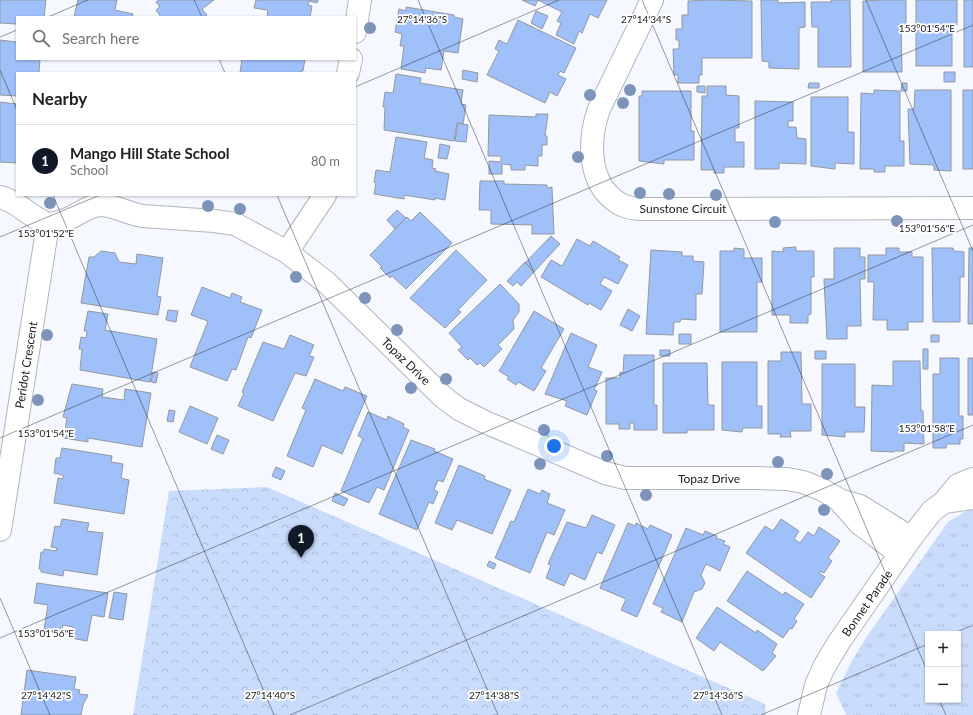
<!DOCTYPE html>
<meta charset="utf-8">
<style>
:root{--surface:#fff;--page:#f2f2f2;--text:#202124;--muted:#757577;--line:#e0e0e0;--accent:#111827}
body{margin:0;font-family:Lato,sans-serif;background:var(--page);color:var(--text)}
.controls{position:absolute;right:12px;bottom:12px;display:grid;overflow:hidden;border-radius:0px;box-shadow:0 1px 3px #0004}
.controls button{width:36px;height:36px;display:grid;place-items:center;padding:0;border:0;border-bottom:1px solid var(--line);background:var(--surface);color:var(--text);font:20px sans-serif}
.you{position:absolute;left:554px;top:446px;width:14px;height:14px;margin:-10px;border:3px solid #fff;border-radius:50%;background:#1a73e8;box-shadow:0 0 0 6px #1a73e833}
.badge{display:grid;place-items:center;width:26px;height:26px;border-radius:50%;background:var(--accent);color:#fff;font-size:13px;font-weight:700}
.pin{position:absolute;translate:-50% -33px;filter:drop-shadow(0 1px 2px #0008)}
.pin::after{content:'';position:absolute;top:21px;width:14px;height:12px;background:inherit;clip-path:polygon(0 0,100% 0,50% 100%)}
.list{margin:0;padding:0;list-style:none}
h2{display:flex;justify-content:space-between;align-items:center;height:52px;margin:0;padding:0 16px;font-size:17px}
h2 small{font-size:13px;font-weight:400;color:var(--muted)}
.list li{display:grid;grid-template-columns:26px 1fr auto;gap:12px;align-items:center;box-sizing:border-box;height:72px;padding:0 16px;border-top:1px solid var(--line)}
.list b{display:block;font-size:15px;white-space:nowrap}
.list p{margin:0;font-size:13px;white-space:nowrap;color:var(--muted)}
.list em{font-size:13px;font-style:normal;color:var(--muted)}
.icon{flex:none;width:22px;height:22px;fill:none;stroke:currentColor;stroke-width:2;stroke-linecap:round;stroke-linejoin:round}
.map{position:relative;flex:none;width:973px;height:715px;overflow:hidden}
.search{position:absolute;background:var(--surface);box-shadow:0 1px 3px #0004;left:16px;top:16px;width:340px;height:44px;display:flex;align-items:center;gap:10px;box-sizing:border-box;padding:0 14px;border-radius:0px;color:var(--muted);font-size:15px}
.panel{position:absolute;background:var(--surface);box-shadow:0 1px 3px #0004;left:16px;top:72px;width:340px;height:124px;border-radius:0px}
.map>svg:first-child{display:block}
.forest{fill:url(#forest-crowns)}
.park{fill:url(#park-tufts);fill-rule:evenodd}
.building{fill:#9fc0f9;stroke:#94989d}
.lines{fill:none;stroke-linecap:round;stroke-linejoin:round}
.minor-casing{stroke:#b2b5bb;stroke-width:24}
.minor{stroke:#fff;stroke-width:22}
.tree{fill:#7d93ba}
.ticks{fill:none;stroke:#202124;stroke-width:1;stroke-opacity:0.45}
.labels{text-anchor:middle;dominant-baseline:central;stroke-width:3.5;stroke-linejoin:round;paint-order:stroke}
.street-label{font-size:12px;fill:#202124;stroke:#fff}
.ticks-label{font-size:10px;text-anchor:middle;fill:#202124;stroke:#fff;stroke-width:3.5;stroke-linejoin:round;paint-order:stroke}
</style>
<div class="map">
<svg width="973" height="715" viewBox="0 0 973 715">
<defs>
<pattern id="forest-crowns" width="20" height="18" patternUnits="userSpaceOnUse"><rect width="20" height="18" fill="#cadcfc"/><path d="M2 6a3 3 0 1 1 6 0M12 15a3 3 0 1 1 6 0" fill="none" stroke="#adbcd8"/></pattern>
<pattern id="park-tufts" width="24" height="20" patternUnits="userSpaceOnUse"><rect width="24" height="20" fill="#cadcfc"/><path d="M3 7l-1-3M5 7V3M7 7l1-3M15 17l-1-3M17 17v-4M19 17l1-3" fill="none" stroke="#adbcd8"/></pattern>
</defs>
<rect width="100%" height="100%" fill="#f5f9ff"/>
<path class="forest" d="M 267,487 L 765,704 L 766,715 L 133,715 L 169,491 Z"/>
<path class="park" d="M 973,507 L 973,715 L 846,715 L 836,693 L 852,661 L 865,639 L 948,522 ZM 928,634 L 958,634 L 958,700 L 928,700 Z"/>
<path class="building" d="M 0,0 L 46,0 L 44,17 L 17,17 L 17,24 L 0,23 Z
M 78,0 L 117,0 L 115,10 L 133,14 L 132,17 L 74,17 Z
M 159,0 L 214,0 L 202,9 L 207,15 L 204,17 L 161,17 L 156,10 L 160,7 L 156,2 Z
M 256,0 L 318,0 L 317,3 L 309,1 L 308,5 L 312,6 L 310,17 L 267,17 L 268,10 L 254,8 Z
M 522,0 L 607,0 L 598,18 L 590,14 L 582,33 L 579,31 L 574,44 L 556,35 L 561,23 L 557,21 L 562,12 L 538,0 L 535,6 Z
M 710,0 L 752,1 L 752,58 L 702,58 L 702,75 L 699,75 L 699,83 L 678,83 L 678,75 L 674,75 L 673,49 L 679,49 L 679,40 L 676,40 L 676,29 L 682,29 L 682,15 L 688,15 L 688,1 Z
M 761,0 L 778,0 L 778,3 L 805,2 L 805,27 L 799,28 L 799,69 L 769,68 L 769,62 L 762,61 Z
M 831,0 L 850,0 L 851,67 L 818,67 L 818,27 L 812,27 L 811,2 L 831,2 Z
M 882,0 L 906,0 L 906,25 L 901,24 L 902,72 L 863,72 L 863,1 Z
M 916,0 L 957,0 L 957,25 L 952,24 L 952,66 L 916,66 Z
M 964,0 L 973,0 L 973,67 L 964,67 Z
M 406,7 L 454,15 L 454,17 L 463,19 L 458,53 L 444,51 L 441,70 L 426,68 L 425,73 L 401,69 L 404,46 L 400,46 L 402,34 L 395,32 L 399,9 L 406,11 Z
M 536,11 L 548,16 L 542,29 L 531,23 Z
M 518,20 L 576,48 L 564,73 L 560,71 L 558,75 L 566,79 L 557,96 L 550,92 L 545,103 L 487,75 L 499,51 L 495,49 L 499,40 L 507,44 Z
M 0,40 L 17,42 L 17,59 L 40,59 L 39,73 L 17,73 L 17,96 L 0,95 Z
M 242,59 L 305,59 L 303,71 L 301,71 L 300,73 L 240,73 Z
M 463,70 L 478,73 L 477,82 L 462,79 Z
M 944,72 L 955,72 L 955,82 L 944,82 Z
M 396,74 L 421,78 L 420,83 L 463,90 L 461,104 L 466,105 L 463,124 L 457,123 L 454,141 L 384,130 L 385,107 L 383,107 L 385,92 L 393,93 Z
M 809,83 L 819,83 L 819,88 L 808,88 Z
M 902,83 L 907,83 L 907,91 L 901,91 Z
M 697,86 L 705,86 L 705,93 L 697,92 Z
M 707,86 L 726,86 L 726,95 L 739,96 L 739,128 L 735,128 L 735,142 L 744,142 L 744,167 L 724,167 L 724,173 L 714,173 L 714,170 L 701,170 L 702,96 L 707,96 Z
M 874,90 L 900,91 L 900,141 L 904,141 L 904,166 L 885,166 L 885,172 L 874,172 L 874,169 L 860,169 L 861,93 L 874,94 Z
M 915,90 L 951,90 L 951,171 L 934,170 L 934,165 L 910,164 L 908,109 L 914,109 Z
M 963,90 L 973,90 L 973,169 L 963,169 Z
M 642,91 L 691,91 L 691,131 L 694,131 L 694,160 L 664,160 L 664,164 L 639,161 L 639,96 L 642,96 Z
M 811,97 L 848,97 L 848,132 L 854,132 L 854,164 L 835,163 L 835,169 L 811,166 Z
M 755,101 L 793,102 L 793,121 L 788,121 L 788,127 L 796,127 L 797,138 L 806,139 L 806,164 L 779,163 L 779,169 L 755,169 Z
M 0,102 L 17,104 L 17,163 L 0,162 Z
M 536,114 L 548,114 L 545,136 L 547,136 L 547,145 L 542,145 L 542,156 L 538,156 L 538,166 L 525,165 L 525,170 L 511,170 L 511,165 L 502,164 L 502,174 L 489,174 L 489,161 L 501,162 L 501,156 L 488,156 L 489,115 L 536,117 Z
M 458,123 L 468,125 L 466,142 L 455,141 Z
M 396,137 L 427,142 L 424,158 L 433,160 L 432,168 L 436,169 L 435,171 L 449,174 L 445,200 L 435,198 L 435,200 L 404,195 L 404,199 L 374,194 L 376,183 L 374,182 L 376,170 L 390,172 Z
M 440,144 L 450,146 L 447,159 L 438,158 Z
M 480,181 L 504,181 L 504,184 L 547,185 L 547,188 L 552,187 L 554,234 L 532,234 L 532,225 L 491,224 L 491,210 L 479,210 Z
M 397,210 L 406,218 L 395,229 L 387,220 Z
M 420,212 L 452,243 L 406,289 L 392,276 L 390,278 L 380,268 L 382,267 L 370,255 L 407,217 L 411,221 Z
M 551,236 L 560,244 L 534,272 L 525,263 Z
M 577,239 L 590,246 L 593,241 L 620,257 L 618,260 L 628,265 L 618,284 L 604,277 L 600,284 L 612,291 L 601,310 L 589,303 L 588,305 L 541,277 L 551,260 L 562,266 Z
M 796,247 L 796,251 L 814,251 L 814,277 L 811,277 L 811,314 L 808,315 L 808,323 L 790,323 L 790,315 L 772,315 L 772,251 L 783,252 L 783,248 Z
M 734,248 L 744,249 L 744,258 L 762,258 L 762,282 L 757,282 L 757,332 L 720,332 L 720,251 L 734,251 Z
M 834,248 L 860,248 L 860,257 L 865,257 L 865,279 L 860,279 L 861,326 L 847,326 L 847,339 L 827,339 L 824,279 L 834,279 Z
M 886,248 L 899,248 L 899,252 L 912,252 L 912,257 L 923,257 L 923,322 L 908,322 L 908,330 L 887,330 L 887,320 L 873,320 L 874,282 L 868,282 L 868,255 L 886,255 Z
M 932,248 L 953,248 L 954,251 L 964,252 L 964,277 L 960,277 L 960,322 L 933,322 Z
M 969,248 L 973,248 L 973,324 L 968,324 Z
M 456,250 L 487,280 L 458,310 L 461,312 L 445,328 L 410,298 Z
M 651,250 L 682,252 L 682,256 L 693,256 L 693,261 L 704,262 L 702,294 L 696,294 L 696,320 L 681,319 L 680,322 L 674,322 L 673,335 L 646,334 Z
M 101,251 L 115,253 L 119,262 L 136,264 L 137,254 L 163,258 L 157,296 L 161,297 L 158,315 L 81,303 L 89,257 L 94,257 Z
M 525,262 L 534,272 L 521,286 L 517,282 L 513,286 L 507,281 Z
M 500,284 L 519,304 L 519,312 L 513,320 L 514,329 L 498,345 L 502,349 L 484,367 L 480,363 L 477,365 L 470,358 L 468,360 L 458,350 L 462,347 L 449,333 Z
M 202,287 L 230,298 L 232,293 L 242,297 L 240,302 L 262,310 L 251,338 L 248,337 L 236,370 L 232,369 L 227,381 L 190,367 L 208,321 L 191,315 Z
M 628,309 L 640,316 L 632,331 L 620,325 Z
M 168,310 L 178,311 L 176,322 L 166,320 Z
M 88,311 L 108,314 L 105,330 L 157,339 L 150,382 L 80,370 L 82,349 L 79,349 L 81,337 L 86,338 L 87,331 L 84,331 Z
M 534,311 L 564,329 L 541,368 L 546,371 L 534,391 L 518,382 L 516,385 L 507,379 L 509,377 L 499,371 Z
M 571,333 L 597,345 L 588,367 L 602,372 L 594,390 L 597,391 L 587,415 L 565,406 L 567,401 L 545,394 Z
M 679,334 L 691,334 L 691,344 L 679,344 Z
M 290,335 L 314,345 L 309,356 L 314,357 L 306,376 L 295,373 L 273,421 L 238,406 L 244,393 L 242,392 L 263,342 L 284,349 Z
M 931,335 L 939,335 L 939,342 L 931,342 Z
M 923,349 L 928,349 L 928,369 L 923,369 Z
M 660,350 L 670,350 L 670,356 L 660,356 Z
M 815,351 L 826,351 L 826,359 L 815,359 Z
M 781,352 L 801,352 L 802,404 L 811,404 L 811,431 L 790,431 L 791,437 L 780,437 L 781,434 L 768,434 L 768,361 L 781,361 Z
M 624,355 L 654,355 L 654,405 L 657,405 L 657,430 L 634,430 L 634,423 L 630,423 L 630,429 L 619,429 L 619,424 L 606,424 L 606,378 L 620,378 L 620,372 L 623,373 Z
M 940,358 L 959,358 L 959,416 L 963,416 L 963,439 L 960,439 L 960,444 L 947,444 L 946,448 L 933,448 L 933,374 L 940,374 Z
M 968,358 L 973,358 L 973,415 L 968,415 Z
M 893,361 L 920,361 L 921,411 L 923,411 L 924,444 L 904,443 L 904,451 L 894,451 L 894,452 L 871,451 L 872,385 L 893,386 Z
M 722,362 L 757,362 L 757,406 L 762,406 L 762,428 L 743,428 L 742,432 L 722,430 Z
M 663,363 L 707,363 L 708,405 L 714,405 L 714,430 L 687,430 L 687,433 L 663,433 Z
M 822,364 L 855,364 L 855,407 L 865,407 L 864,432 L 845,432 L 845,437 L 822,435 Z
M 153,372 L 158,373 L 156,383 L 151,382 Z
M 315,379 L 343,391 L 345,387 L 367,396 L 342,454 L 322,445 L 313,467 L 287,456 L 306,410 L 302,408 Z
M 72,384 L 103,389 L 102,397 L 124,400 L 125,389 L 151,393 L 142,447 L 88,438 L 88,442 L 64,438 L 67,418 L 63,417 Z
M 190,406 L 218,418 L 207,444 L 179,432 Z
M 169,410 L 175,411 L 173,422 L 167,421 Z
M 368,412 L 387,420 L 388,416 L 404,424 L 403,427 L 409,430 L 384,490 L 377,487 L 369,503 L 341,491 L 363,438 L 358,436 Z
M 217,435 L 229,440 L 223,454 L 211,449 Z
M 411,440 L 435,449 L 434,451 L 453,459 L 443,482 L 438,480 L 434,490 L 438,492 L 433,504 L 429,502 L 417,530 L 379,514 Z
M 62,448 L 112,456 L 111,462 L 123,464 L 121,478 L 129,480 L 124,514 L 54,503 L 58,478 L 63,479 L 63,475 L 54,473 L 56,458 L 60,458 Z
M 459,465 L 485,476 L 484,479 L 511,490 L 492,534 L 457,520 L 452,530 L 435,523 Z
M 276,467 L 285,471 L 281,480 L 272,476 Z
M 528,489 L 540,494 L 542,490 L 550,494 L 547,503 L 565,510 L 554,535 L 547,532 L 530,573 L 495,558 L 511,521 L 514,522 Z
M 335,493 L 348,499 L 344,506 L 332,501 Z
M 592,515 L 615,525 L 602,554 L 597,552 L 585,580 L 570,573 L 564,586 L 546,578 L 551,565 L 548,564 L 567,522 L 586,528 Z
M 62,519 L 89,523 L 87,531 L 103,533 L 97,575 L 64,570 L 63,576 L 41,572 L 41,569 L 39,569 L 41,552 L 44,552 L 44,549 L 56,551 L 57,548 L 51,547 L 55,526 L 60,527 Z
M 781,519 L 799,531 L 794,539 L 800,543 L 808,532 L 814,536 L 819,527 L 840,541 L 828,558 L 832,561 L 824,573 L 820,571 L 819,573 L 825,577 L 811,598 L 746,553 L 765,526 L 773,531 Z
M 628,523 L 635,526 L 636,523 L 648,529 L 650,525 L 672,535 L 637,617 L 621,610 L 626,599 L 600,588 Z
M 686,528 L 703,535 L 705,531 L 717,536 L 716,538 L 725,541 L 723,544 L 730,547 L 720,571 L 706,564 L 701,575 L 705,583 L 702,589 L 694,592 L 682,622 L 661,612 L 663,608 L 653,604 Z
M 489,561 L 496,564 L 494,569 L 487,566 Z
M 747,571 L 783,595 L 785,592 L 804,604 L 794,619 L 797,621 L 792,629 L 790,628 L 783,638 L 727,601 Z
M 37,583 L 108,593 L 104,617 L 92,615 L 87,641 L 71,638 L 73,627 L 63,625 L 62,632 L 44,629 L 48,605 L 34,603 Z
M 114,592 L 127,594 L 123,620 L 109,618 Z
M 717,607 L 756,633 L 757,630 L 777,644 L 772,653 L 776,656 L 763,671 L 720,642 L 714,651 L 696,638 Z
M 27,670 L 76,677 L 74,689 L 80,690 L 79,694 L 88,695 L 83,705 L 81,715 L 21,715 Z"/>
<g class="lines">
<g class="minor-casing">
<path id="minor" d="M 652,0 L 599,109 C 588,140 587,185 620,204 C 631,210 644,209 656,209 L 973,208
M 355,32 L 360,0
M 348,73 L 351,59
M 0,197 C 17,201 30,217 48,224 C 56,223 64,221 72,217 C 82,212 89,206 100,205 C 115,205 128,214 143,216 L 214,221 L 235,224 L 287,252 L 327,283 L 443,397 L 459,409 L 485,422 L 605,473 L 625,478 L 758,478 L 787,479 L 803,482 L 821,489 L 838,499 L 860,524 L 900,554
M 287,252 L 325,195
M 843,501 L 860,506 L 911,538
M 944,502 L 973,498
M 0,530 L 48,224
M 809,715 L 816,685 L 824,667 L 839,642 L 911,538 L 932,511 L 944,502 L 958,485 L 973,479"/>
</g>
<use href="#minor" class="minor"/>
</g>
<g class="tree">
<circle cx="370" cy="28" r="6"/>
<circle cx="630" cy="90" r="6"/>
<circle cx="590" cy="95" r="6"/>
<circle cx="623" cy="103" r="6"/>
<circle cx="578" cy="157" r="6"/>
<circle cx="640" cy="193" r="6"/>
<circle cx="669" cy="194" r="6"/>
<circle cx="716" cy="195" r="6"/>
<circle cx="50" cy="203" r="6"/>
<circle cx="208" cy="206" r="6"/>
<circle cx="240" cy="209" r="6"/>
<circle cx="897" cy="221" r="6"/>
<circle cx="775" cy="222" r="6"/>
<circle cx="296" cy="277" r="6"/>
<circle cx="365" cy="298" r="6"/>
<circle cx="397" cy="330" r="6"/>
<circle cx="47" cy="335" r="6"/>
<circle cx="446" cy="379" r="6"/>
<circle cx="411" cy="388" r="6"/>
<circle cx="38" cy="400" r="6"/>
<circle cx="544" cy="430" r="6"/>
<circle cx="607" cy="456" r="6"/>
<circle cx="778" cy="462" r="6"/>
<circle cx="540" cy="464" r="6"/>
<circle cx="827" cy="474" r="6"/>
<circle cx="646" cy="495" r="6"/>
<circle cx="824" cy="510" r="6"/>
</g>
<path class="ticks" d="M 194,0 L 202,17M 418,0 L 722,715M 642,0 L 928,673M 866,0 L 973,251M 48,17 L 88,0M 0,37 L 17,30M 219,59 L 225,73M 0,70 L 17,110M 355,87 L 559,0M 53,195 L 274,715M 277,195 L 498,715M 0,237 L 100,195M 0,438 L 973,25M 0,598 L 50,715M 952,634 L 973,625M 0,638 L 973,225M 939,700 L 946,715M 290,715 L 973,425M 761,715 L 928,644"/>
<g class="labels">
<g class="street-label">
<text x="683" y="208">Sunstone Circuit</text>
<text transform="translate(406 361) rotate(44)">Topaz Drive</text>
<text transform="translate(26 365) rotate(-81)">Peridot Crescent</text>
<text x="709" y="478">Topaz Drive</text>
<text transform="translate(867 603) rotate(-55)">Bonnet Parade</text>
</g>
</g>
<g class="ticks-label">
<text x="422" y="23">27°14'36"S</text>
<text x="646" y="23">27°14'34"S</text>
<text x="927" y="32">153°01'54"E</text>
<text x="927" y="232">153°01'56"E</text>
<text x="46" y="237">153°01'52"E</text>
<text x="927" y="432">153°01'58"E</text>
<text x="46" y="437">153°01'54"E</text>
<text x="46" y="637">153°01'56"E</text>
<text x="46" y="699">27°14'42"S</text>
<text x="270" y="699">27°14'40"S</text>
<text x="494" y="699">27°14'38"S</text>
<text x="718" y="699">27°14'36"S</text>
</g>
</svg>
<div class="controls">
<button>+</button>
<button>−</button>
</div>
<div class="you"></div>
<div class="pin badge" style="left:301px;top:558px">1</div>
<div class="search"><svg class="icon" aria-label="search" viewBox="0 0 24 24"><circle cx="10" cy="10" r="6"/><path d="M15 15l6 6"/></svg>Search here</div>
<section class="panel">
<h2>Nearby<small></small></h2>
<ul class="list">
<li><span class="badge">1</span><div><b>Mango Hill State School</b><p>School</p></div><em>80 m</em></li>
</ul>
</section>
</div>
